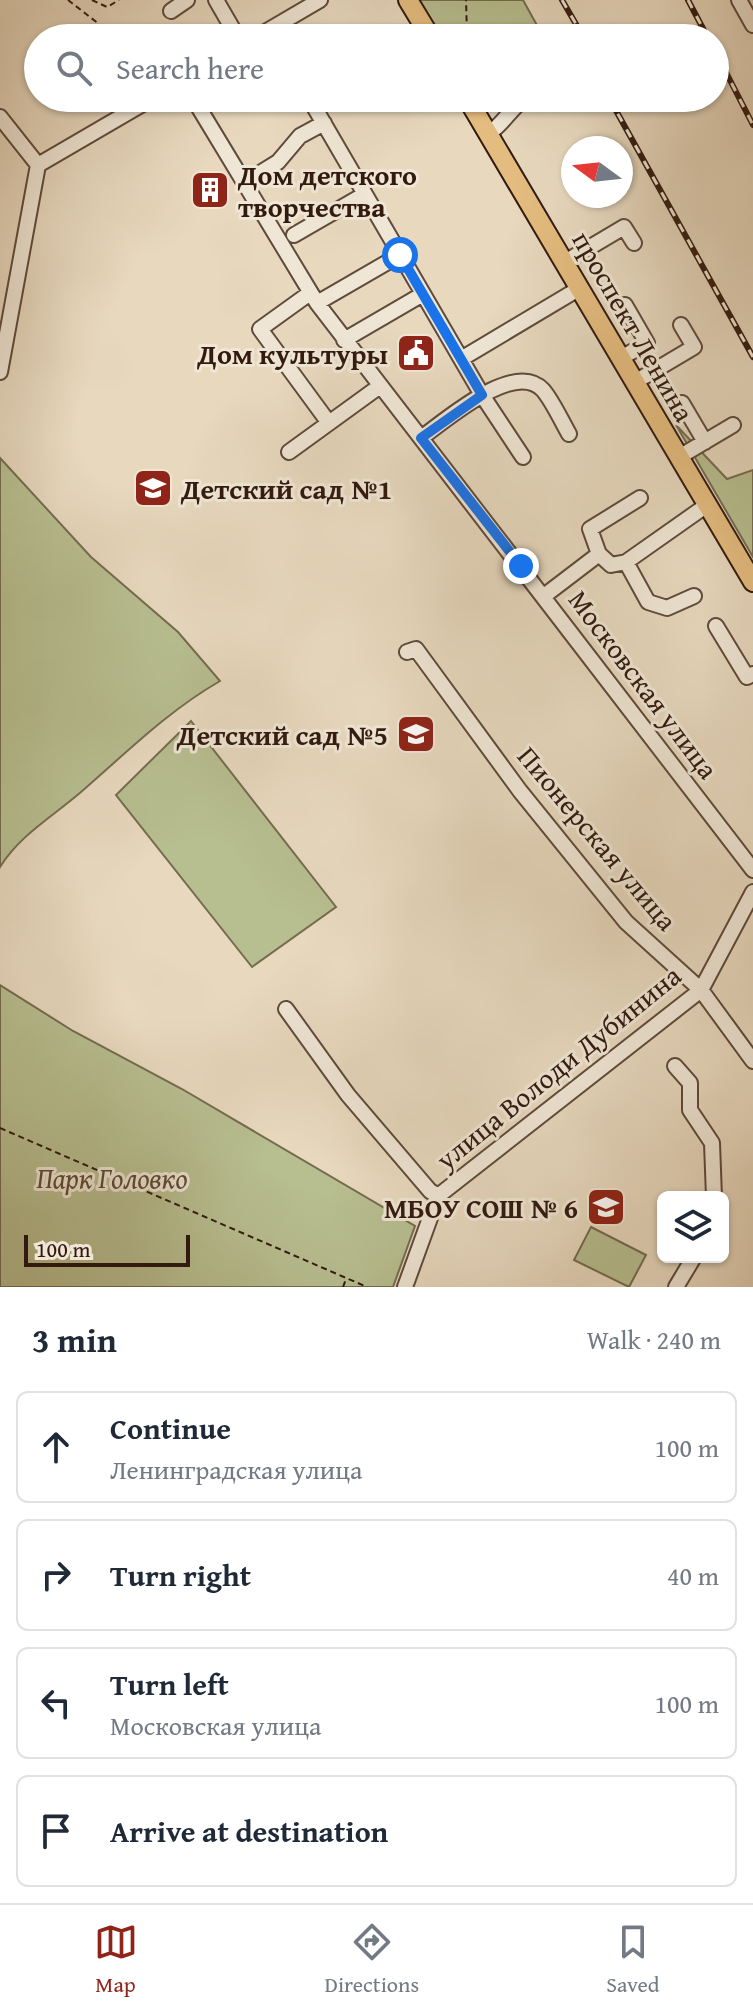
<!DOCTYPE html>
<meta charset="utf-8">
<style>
:root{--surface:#fff;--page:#f2f2f3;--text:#1f2937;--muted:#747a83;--line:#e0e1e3;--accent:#8f2418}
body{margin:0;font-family:"Gentium Book Plus",serif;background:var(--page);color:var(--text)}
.controls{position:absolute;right:24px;bottom:24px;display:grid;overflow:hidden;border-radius:12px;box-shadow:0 2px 6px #0004}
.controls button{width:72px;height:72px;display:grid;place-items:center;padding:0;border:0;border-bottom:2px solid var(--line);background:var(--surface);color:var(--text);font:40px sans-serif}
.compass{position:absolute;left:561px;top:136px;width:72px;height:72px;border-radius:50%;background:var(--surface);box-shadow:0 2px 6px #0004;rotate:285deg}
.scale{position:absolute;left:24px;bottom:20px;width:166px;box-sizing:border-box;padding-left:8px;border:4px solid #321a0f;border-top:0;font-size:22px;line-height:28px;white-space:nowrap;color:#321a0f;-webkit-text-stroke:6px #efe6d5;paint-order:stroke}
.stop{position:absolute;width:24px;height:24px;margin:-18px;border:6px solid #1a73e8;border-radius:50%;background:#fff}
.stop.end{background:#1a73e8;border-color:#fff;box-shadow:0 2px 8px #0008}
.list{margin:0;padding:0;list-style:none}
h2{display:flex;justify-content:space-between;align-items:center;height:104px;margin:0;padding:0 32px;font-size:34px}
h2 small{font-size:26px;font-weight:400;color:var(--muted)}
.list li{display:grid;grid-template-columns:52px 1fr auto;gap:24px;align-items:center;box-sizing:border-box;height:112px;margin:0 16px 16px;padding:0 16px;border:2px solid var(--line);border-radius:12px}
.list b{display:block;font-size:30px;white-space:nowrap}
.list p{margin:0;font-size:26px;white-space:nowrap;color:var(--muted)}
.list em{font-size:26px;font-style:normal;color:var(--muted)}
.icon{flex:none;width:44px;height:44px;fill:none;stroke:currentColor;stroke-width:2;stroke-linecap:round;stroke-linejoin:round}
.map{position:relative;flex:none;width:753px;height:1287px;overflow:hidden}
.search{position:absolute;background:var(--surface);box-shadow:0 2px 6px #0004;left:24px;right:24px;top:24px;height:88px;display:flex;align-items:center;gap:20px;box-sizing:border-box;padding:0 28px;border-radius:44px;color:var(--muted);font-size:30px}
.sheet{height:616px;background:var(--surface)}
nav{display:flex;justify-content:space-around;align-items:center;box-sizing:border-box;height:112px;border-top:2px solid var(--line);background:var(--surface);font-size:22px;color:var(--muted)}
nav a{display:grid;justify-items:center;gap:4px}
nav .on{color:var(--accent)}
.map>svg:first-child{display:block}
.green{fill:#b7be90;stroke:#746c50;stroke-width:2}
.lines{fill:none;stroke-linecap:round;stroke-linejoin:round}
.minor-casing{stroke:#5f4a3b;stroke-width:18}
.major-casing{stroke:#321a0f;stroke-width:22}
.path{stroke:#321a0f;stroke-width:2;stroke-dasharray:6 4;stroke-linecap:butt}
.minor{stroke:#efe6d5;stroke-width:14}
.major{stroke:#e4bc7f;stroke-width:18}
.rail-casing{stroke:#321a0f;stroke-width:6}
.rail{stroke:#efe6d5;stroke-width:3;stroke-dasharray:9;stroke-linecap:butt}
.route{stroke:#1a73e8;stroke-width:10}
.labels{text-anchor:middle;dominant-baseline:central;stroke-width:6;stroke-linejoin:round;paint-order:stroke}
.poi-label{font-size:28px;font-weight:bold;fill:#321a0f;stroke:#efe6d5;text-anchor:end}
.street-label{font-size:28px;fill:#321a0f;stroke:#efe6d5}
.park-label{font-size:28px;font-style:italic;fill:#5a4b36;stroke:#efe6d5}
</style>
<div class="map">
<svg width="753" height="1287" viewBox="0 0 753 1287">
<rect width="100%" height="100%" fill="#e7d8be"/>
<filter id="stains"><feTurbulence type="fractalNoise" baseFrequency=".0025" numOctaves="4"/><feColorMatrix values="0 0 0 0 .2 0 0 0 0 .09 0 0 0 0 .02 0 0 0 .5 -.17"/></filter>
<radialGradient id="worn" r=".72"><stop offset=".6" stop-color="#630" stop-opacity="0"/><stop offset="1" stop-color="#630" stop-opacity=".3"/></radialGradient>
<path class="green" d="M 416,0 L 523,0 L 544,38 L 438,38 Z
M 676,425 L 727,479 L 753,470 L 753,557 Z
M 0,458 L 91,557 L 178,632 L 220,681 C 168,711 126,753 81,792 C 52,817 20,835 0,867 Z
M 191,721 L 336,907 L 252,967 L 116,795 Z
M 0,985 L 73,1031 L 182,1089 L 415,1226 L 393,1287 L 0,1287 Z
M 591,1227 L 646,1255 L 629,1287 L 574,1260 Z"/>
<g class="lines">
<g class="minor-casing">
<path id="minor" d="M 216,0 L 238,38
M 739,0 L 753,25
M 171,11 L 187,0
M 255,38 L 320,0
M 193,98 L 317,303 L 753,870
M 309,98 L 482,395 L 523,457
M 0,117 L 38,165
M 488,134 C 504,124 511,107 526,98
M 38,165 L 153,98
M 244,183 L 278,162 L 300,136 L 324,123
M 294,235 L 365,194
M 565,262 L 624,227 L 634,243
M 310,293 L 260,329 L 329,423
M 317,303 L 400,255
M 344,340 L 423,294
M 621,358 L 647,343 L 625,305
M 461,359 L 580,288
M 0,372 L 38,165
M 635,382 L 694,347 L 681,325
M 682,403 L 705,442
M 421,438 C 445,421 515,359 543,390 C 553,402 561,420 569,434
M 289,452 L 380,386
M 679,457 L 733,425
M 599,554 L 611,565 L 626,562 L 707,505
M 626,562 L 648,602 L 667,608 L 694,596
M 544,596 L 599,554 L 590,529 L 640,498
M 716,626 L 747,677 L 753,674
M 407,652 L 416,649 L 520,791 L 626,922 L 701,990 L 753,1061
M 286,1009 L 348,1095 L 430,1191 L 438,1196
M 675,1066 L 690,1083 L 690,1110 L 712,1143 L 714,1197
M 405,1287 L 438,1196 L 701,990 L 753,892
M 676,1287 L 694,1257"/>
</g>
<g class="major-casing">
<path id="major" d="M 408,0 L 431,38
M 467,98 L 753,582"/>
</g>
<path class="path" d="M 68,0 L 117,38
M 92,0 L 107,7 L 119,0
M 461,38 L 467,34 L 466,0
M 0,1128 L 367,1287
M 343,1287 L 346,1279"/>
<use href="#minor" class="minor"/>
<use href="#major" class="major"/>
<g class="rail-casing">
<path id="rail" d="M 562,0 L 584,38
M 688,0 L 708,38
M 715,51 L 753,125
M 609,98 L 753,357"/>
</g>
<use href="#rail" class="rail"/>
</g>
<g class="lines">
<path class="route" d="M 400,255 L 482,395 L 421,438 L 521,566"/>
</g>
<defs>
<g id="building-square" transform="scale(2)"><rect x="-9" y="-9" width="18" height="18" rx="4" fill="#8f2418" stroke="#efe6d5"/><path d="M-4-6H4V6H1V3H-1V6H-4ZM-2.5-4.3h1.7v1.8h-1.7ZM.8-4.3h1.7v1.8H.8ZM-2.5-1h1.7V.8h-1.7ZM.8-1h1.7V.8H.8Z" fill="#fff"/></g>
<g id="civic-square" transform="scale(2)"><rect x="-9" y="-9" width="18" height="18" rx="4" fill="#8f2418" stroke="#efe6d5"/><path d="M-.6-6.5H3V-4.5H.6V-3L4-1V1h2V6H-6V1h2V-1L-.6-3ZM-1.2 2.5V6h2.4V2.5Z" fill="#fff"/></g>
<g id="school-square" transform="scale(2)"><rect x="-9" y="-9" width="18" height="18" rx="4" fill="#8f2418" stroke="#efe6d5"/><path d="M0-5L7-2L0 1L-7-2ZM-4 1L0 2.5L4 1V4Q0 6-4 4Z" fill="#fff"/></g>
</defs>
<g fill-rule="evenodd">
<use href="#building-square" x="210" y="190"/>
<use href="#civic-square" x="416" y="353"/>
<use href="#school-square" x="153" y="488"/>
<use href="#school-square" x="416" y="734"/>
<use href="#school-square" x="606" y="1207"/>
</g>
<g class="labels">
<g class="poi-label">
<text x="238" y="174" text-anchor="start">Дом детского<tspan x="238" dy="32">творчества</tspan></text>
<text x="388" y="353">Дом культуры</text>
<text x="181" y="488" text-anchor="start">Детский сад №1</text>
<text x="388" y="734">Детский сад №5</text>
<text x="578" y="1207">МБОУ СОШ № 6</text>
</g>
<g class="street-label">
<text transform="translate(634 326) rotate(60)">проспект Ленина</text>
<text transform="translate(644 684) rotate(53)">Московская улица</text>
<text transform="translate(598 838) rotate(50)">Пионерская улица</text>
<text transform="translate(558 1067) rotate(-39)">улица Володи Дубинина</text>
</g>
<g class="park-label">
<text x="112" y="1177">Парк Головко</text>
</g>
</g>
<rect width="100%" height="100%" filter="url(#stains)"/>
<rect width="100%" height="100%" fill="url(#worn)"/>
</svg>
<div class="controls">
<button><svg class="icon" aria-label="layers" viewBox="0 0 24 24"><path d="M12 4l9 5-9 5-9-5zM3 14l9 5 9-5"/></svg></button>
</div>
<svg class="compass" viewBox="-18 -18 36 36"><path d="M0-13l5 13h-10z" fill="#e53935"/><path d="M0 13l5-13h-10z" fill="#747a83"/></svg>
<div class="scale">100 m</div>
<div class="stop" style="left:400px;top:255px"></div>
<div class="stop end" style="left:521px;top:566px"></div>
<div class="search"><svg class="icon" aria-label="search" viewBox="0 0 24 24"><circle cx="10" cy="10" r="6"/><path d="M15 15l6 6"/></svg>Search here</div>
</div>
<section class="sheet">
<h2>3 min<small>Walk · 240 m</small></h2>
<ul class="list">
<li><svg class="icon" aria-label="ahead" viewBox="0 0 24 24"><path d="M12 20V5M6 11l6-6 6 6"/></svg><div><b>Continue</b><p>Ленинградская улица</p></div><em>100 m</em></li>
<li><svg class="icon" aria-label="right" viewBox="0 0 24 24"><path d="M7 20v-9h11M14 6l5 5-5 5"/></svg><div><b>Turn right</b></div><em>40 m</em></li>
<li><svg class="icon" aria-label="left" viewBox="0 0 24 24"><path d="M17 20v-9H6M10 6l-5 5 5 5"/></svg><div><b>Turn left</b><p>Московская улица</p></div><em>100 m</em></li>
<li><svg class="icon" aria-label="arrive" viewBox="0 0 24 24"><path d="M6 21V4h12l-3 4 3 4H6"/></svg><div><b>Arrive at destination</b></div></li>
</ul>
</section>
<nav>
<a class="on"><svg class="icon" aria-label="map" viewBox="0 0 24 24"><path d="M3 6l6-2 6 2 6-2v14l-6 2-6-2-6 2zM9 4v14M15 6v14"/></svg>Map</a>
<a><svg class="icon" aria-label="directions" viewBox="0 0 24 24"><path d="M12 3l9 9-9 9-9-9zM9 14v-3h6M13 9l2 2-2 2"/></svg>Directions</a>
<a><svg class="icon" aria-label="saved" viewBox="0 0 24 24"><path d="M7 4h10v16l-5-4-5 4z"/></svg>Saved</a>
</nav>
